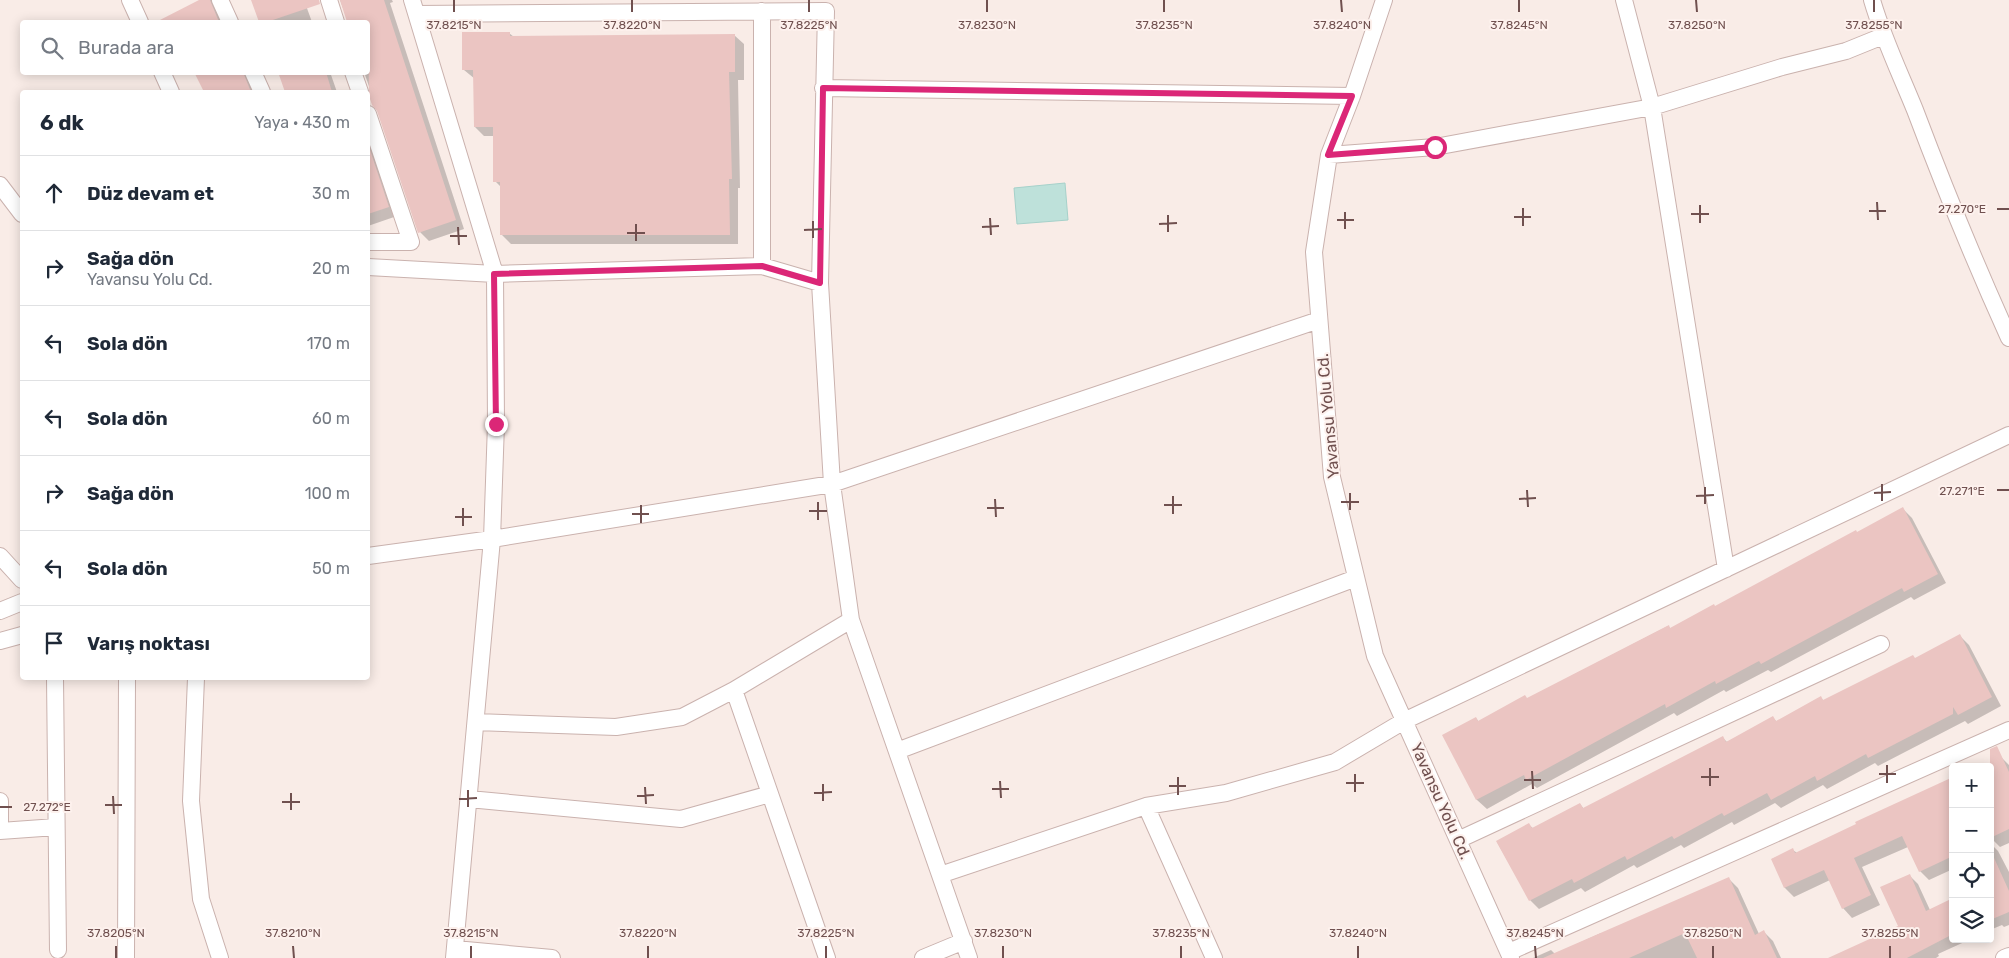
<!DOCTYPE html>
<html lang="tr">
<meta charset="utf-8">
<style>
:root{--surface:#fff;--page:#f2f2f3;--text:#1f2937;--muted:#747a83;--line:#e0e1e3}
body{margin:0;font-family:Rubik,sans-serif;background:var(--page);color:var(--text)}
.controls{position:absolute;right:15px;bottom:15px;display:grid;overflow:hidden;border-radius:5px;box-shadow:0 2px 12px #0003}
.controls button{width:45px;height:45px;display:grid;place-items:center;padding:0;border:0;border-bottom:1px solid var(--line);background:var(--surface);color:var(--text);font:25px sans-serif}
.stop{position:absolute;width:15px;height:15px;margin:-11px;border:4px solid #db2777;border-radius:50%;background:#fff}
.stop.end{background:#db2777;border-color:#fff;box-shadow:0 1px 5px #0008}
.list{margin:0;padding:0;list-style:none}
h2{display:flex;justify-content:space-between;align-items:center;height:65px;margin:0;padding:0 20px;font-size:21px}
h2 small{font-size:16px;font-weight:400;color:var(--muted)}
.list li{display:grid;grid-template-columns:32px 1fr auto;gap:15px;align-items:center;box-sizing:border-box;height:75px;padding:0 20px;border-top:1px solid var(--line)}
.list b{display:block;font-size:19px;white-space:nowrap}
.list p{margin:0;font-size:16px;white-space:nowrap;color:var(--muted)}
.list em{font-size:16px;font-style:normal;color:var(--muted)}
.icon{flex:none;width:28px;height:28px;fill:none;stroke:currentColor;stroke-width:2;stroke-linecap:round;stroke-linejoin:round}
.map{position:relative;flex:none;width:2009px;height:958px;overflow:hidden}
.search{position:absolute;background:var(--surface);box-shadow:0 2px 12px #0003;left:20px;top:20px;width:350px;height:55px;display:flex;align-items:center;gap:12px;box-sizing:border-box;padding:0 18px;border-radius:5px;color:var(--muted);font-size:19px}
.panel{position:absolute;background:var(--surface);box-shadow:0 2px 12px #0003;left:20px;top:90px;width:350px;height:590px;border-radius:5px}
.map>svg:first-child{display:block}
.water{fill:#bee1da;stroke:#a6d1ca}
.shadow{fill:#0003}
.building{fill:#ebc5c2}
.lines{fill:none;stroke-linecap:round;stroke-linejoin:round}
.minor-casing{stroke:#cab2ae;stroke-width:18}
.minor{stroke:#fff;stroke-width:16}
.route{stroke:#db2777;stroke-width:6}
.ticks{fill:none;stroke:#70504f;stroke-width:2}
.labels{text-anchor:middle;dominant-baseline:central;stroke-width:4;stroke-linejoin:round;paint-order:stroke}
.street-label{font-size:16px;fill:#70504f;stroke:#fdf1ed}
.ticks-label{font-size:12px;text-anchor:middle;fill:#70504f;stroke:#fdf1ed;stroke-width:4;stroke-linejoin:round;paint-order:stroke}
</style>
<div class="map">
<svg width="2009" height="958" viewBox="0 0 2009 958">
<rect width="100%" height="100%" fill="#f9ece7"/>
<path class="water" d="M 1065,183 L 1068,220 L 1017,224 L 1014,188 Z"/>
<path class="shadow" d="M 202,0 L 211,0 L 217,6 L 225,22 L 172,22 L 170,17 Z
M 253,0 L 304,0 L 312,22 L 261,22 Z
M 340,0 L 392,0 L 393,2 L 390,3 L 464,229 L 429,241 L 420,232 L 364,72 L 368,72 L 368,22 L 348,22 Z
M 509,33 L 514,37 L 734,35 L 744,44 L 744,80 L 738,80 L 740,188 L 738,188 L 738,244 L 511,244 L 502,235 L 502,188 L 495,181 L 495,136 L 484,136 L 475,127 L 475,79 L 464,70 Z
M 195,72 L 248,72 L 256,92 L 205,92 Z
M 279,72 L 330,72 L 337,92 L 286,92 Z
M 368,130 L 397,216 L 368,226 Z
M 1903,509 L 1912,518 L 1946,583 L 1914,600 L 1911,597 L 1771,672 L 1768,670 L 1726,692 L 1724,690 L 1677,716 L 1674,713 L 1537,788 L 1532,784 L 1487,809 L 1477,800 L 1444,735 L 1476,718 L 1479,722 L 1527,699 L 1668,626 L 1671,629 L 1715,608 Z
M 1960,636 L 1969,645 L 2001,706 L 1968,724 L 1965,721 L 1878,766 L 1875,763 L 1827,789 L 1823,785 L 1781,808 L 1775,803 L 1734,825 L 1732,822 L 1684,848 L 1681,845 L 1637,868 L 1634,865 L 1585,892 L 1581,888 L 1539,909 L 1530,900 L 1497,842 L 1529,825 L 1534,829 L 1580,804 L 1584,809 L 1723,738 L 1727,742 L 1773,718 L 1777,722 L 1821,698 L 1824,701 L 1916,659 Z
M 2002,758 L 2009,765 L 2009,843 L 2000,847 L 1990,837 L 1990,767 L 1982,767 Z
M 1858,825 L 1941,830 L 1953,858 L 1953,869 L 1929,880 L 1920,871 L 1908,847 L 1862,867 L 1880,905 L 1852,918 L 1843,908 L 1830,880 L 1794,897 L 1785,888 L 1772,859 L 1793,850 L 1797,853 Z
M 1990,843 L 1998,851 L 2009,872 L 2009,925 L 2004,927 L 2002,925 L 1990,930 Z
M 1909,875 L 1918,884 L 1930,910 L 1953,900 L 1953,939 L 1971,939 L 1938,954 L 1939,956 L 1936,958 L 1830,958 L 1899,927 Z
M 1729,879 L 1738,888 L 1759,934 L 1764,932 L 1773,941 L 1781,958 L 1533,958 L 1551,950 L 1555,954 L 1601,933 L 1604,935 Z"/>
<path class="building" d="M 199,0 L 210,0 L 219,22 L 156,22 Z
M 251,0 L 319,0 L 320,4 L 267,22 L 259,22 Z
M 340,0 L 384,0 L 456,220 L 418,233 L 377,111 L 372,105 L 369,96 L 368,22 L 347,22 Z
M 462,32 L 510,32 L 510,36 L 735,34 L 735,72 L 729,72 L 732,179 L 729,179 L 730,235 L 500,235 L 500,182 L 493,182 L 493,127 L 474,127 L 473,70 L 462,70 Z
M 194,72 L 243,72 L 251,92 L 204,92 Z
M 278,72 L 326,72 L 332,92 L 285,92 Z
M 368,144 L 389,207 L 368,214 Z
M 1903,507 L 1938,574 L 1904,592 L 1902,588 L 1761,664 L 1759,661 L 1716,684 L 1715,681 L 1666,708 L 1665,704 L 1526,780 L 1524,775 L 1476,800 L 1442,735 L 1476,717 L 1478,721 L 1525,695 L 1527,698 L 1669,625 L 1670,628 L 1714,604 L 1715,606 L 1856,530 L 1857,532 Z
M 1960,634 L 1992,697 L 1958,715 L 1953,707 L 1953,714 L 1868,758 L 1866,754 L 1817,781 L 1815,776 L 1771,800 L 1767,793 L 1724,816 L 1722,813 L 1674,839 L 1672,836 L 1627,860 L 1625,856 L 1574,883 L 1572,879 L 1529,901 L 1496,841 L 1529,823 L 1532,828 L 1580,803 L 1583,808 L 1723,736 L 1726,742 L 1773,716 L 1776,721 L 1821,696 L 1823,700 L 1913,655 L 1915,658 Z
M 1997,746 L 2009,772 L 2009,829 L 1990,838 L 1990,749 Z
M 1953,777 L 1953,856 L 1919,872 L 1902,836 L 1854,858 L 1871,895 L 1842,909 L 1824,870 L 1784,888 L 1771,859 L 1793,848 L 1795,853 L 1856,824 L 1855,822 Z
M 1990,849 L 2009,891 L 2009,912 L 1990,920 Z
M 1910,874 L 1926,911 L 1953,898 L 1953,934 L 1907,958 L 1828,958 L 1898,926 L 1880,887 Z
M 1729,877 L 1755,935 L 1764,930 L 1777,958 L 1697,958 L 1685,933 L 1629,958 L 1543,958 Z"/>
<g class="lines">
<g class="minor-casing">
<path id="minor" d="M 130,0 L 140,22
M 220,0 L 230,22
M 329,0 L 336,22
M 412,0 L 495,274 L 496,424 L 492,539 L 454,958
M 1384,0 L 1352,96 L 1329,155 L 1314,252 L 1332,477 L 1375,656 L 1511,958
M 1624,0 L 1652,107 L 1726,569
M 1872,0 C 1883,38 1900,73 1915,110 C 1944,187 1975,263 2009,338
M 762,11 L 762,266
M 417,14 L 826,11 L 820,283 L 832,484 L 851,620 L 969,958
M 162,72 L 171,92
M 253,72 L 262,92
M 353,72 L 360,92
M 823,88 L 1352,96
M 368,114 L 411,242 L 368,242
M 1329,155 L 1435,147 L 1652,107 L 1782,67 L 1846,51 L 1883,36
M 0,185 L 22,214
M 368,267 L 495,274 L 762,266 L 820,283
M 0,556 L 22,580
M 368,556 L 492,539 L 832,484 L 1319,320
M 0,611 L 22,602
M 0,641 L 22,635
M 55,678 L 58,950
M 196,678 L 191,801 L 201,899 L 220,958
M 734,690 L 827,958
M 476,722 L 616,727 L 682,717 L 734,690 L 851,620
M 897,751 L 1356,578
M 469,799 L 681,819 L 770,794
M 0,801 L 0,831
M 1146,806 L 1214,958
M 0,831 L 56,827
M 1458,840 L 1881,644
M 940,875 L 1146,806 L 1226,793 L 1335,762 L 1404,721 L 2009,435
M 455,949 L 552,958
M 1509,952 L 2009,730
M 126,958 L 127,678
M 923,958 L 964,941
M 2004,958 L 2009,956"/>
</g>
<use href="#minor" class="minor"/>
</g>
<g class="lines">
<path class="route" d="M 496,424 L 494,274 L 762,266 L 820,283 L 823,88 L 1352,96 L 1328,155 L 1435,147"/>
</g>
<path class="ticks" d="M 454,0 L 454,12M 632,0 L 632,12M 809,0 L 809,12M 987,0 L 987,12M 1164,0 L 1164,12M 1341,0 L 1342,12M 1519,0 L 1519,12M 1696,0 L 1697,12M 1874,0 L 1874,12M 1877,202 L 1878,220M 1700,205 L 1700,223M 1523,208 L 1523,226M 1997,209 L 2009,209M 1869,211 L 1886,211M 1345,212 L 1345,229M 1691,214 L 1709,214M 1168,215 L 1168,232M 1514,217 L 1531,217M 990,218 L 991,235M 1337,220 L 1354,220M 813,221 L 813,238M 636,224 L 636,241M 1159,224 L 1177,223M 458,227 L 459,245M 982,227 L 999,226M 804,230 L 822,229M 627,233 L 645,233M 450,236 L 467,236M 1882,484 L 1882,501M 1705,487 L 1705,504M 1527,490 L 1528,507M 1997,490 L 2009,490M 1350,493 L 1350,510M 1874,493 L 1891,492M 1173,496 L 1173,514M 1696,496 L 1714,495M 995,499 L 996,517M 1519,499 L 1536,498M 818,502 L 818,520M 1341,502 L 1359,502M 641,505 L 641,523M 1164,505 L 1182,505M 463,508 L 463,526M 987,508 L 1004,508M 809,511 L 827,511M 632,514 L 649,514M 455,517 L 472,517M 1887,765 L 1887,783M 1710,768 L 1710,786M 1532,771 L 1533,789M 1355,774 L 1355,792M 1879,774 L 1896,774M 1178,777 L 1178,795M 1701,777 L 1719,777M 1524,780 L 1541,780M 1000,781 L 1001,798M 1346,783 L 1364,783M 823,784 L 823,801M 1169,786 L 1186,786M 645,787 L 646,804M 992,789 L 1009,789M 468,790 L 468,807M 291,793 L 291,810M 814,793 L 832,792M 113,796 L 114,814M 637,796 L 654,795M 459,799 L 477,798M 282,802 L 300,802M 105,805 L 122,805M 0,807 L 12,807M 116,946 L 116,958M 293,946 L 294,958M 471,946 L 471,958M 648,946 L 648,958M 826,946 L 826,958M 1003,946 L 1003,958M 1181,946 L 1181,958M 1358,946 L 1358,958M 1535,946 L 1536,958M 1713,946 L 1713,958M 1890,946 L 1890,958"/>
<g class="labels">
<g class="street-label">
<text transform="translate(1328 416) rotate(-95)">Yavansu Yolu Cd.</text>
<text transform="translate(1441 801) rotate(66)">Yavansu Yolu Cd.</text>
</g>
</g>
<g class="ticks-label">
<text x="454" y="29">37.8215°N</text>
<text x="632" y="29">37.8220°N</text>
<text x="809" y="29">37.8225°N</text>
<text x="987" y="29">37.8230°N</text>
<text x="1164" y="29">37.8235°N</text>
<text x="1342" y="29">37.8240°N</text>
<text x="1519" y="29">37.8245°N</text>
<text x="1697" y="29">37.8250°N</text>
<text x="1874" y="29">37.8255°N</text>
<text x="1962" y="213">27.270°E</text>
<text x="1962" y="495">27.271°E</text>
<text x="47" y="811">27.272°E</text>
<text x="116" y="937">37.8205°N</text>
<text x="293" y="937">37.8210°N</text>
<text x="471" y="937">37.8215°N</text>
<text x="648" y="937">37.8220°N</text>
<text x="826" y="937">37.8225°N</text>
<text x="1003" y="937">37.8230°N</text>
<text x="1181" y="937">37.8235°N</text>
<text x="1358" y="937">37.8240°N</text>
<text x="1535" y="937">37.8245°N</text>
<text x="1713" y="937">37.8250°N</text>
<text x="1890" y="937">37.8255°N</text>
</g>
</svg>
<div class="controls">
<button>+</button>
<button>−</button>
<button><svg class="icon" aria-label="locate" viewBox="0 0 24 24"><circle cx="12" cy="12" r="6"/><path d="M12 2v4M12 18v4M2 12h4M18 12h4"/></svg></button>
<button><svg class="icon" aria-label="layers" viewBox="0 0 24 24"><path d="M12 4l9 5-9 5-9-5zM3 14l9 5 9-5"/></svg></button>
</div>
<div class="stop" style="left:1435px;top:147px"></div>
<div class="stop end" style="left:496px;top:424px"></div>
<div class="search"><svg class="icon" aria-label="search" viewBox="0 0 24 24"><circle cx="10" cy="10" r="6"/><path d="M15 15l6 6"/></svg>Burada ara</div>
<section class="panel">
<h2>6 dk<small>Yaya · 430 m</small></h2>
<ul class="list">
<li><svg class="icon" aria-label="ahead" viewBox="0 0 24 24"><path d="M12 20V5M6 11l6-6 6 6"/></svg><div><b>Düz devam et</b></div><em>30 m</em></li>
<li><svg class="icon" aria-label="right" viewBox="0 0 24 24"><path d="M7 20v-9h11M14 6l5 5-5 5"/></svg><div><b>Sağa dön</b><p>Yavansu Yolu Cd.</p></div><em>20 m</em></li>
<li><svg class="icon" aria-label="left" viewBox="0 0 24 24"><path d="M17 20v-9H6M10 6l-5 5 5 5"/></svg><div><b>Sola dön</b></div><em>170 m</em></li>
<li><svg class="icon" aria-label="left" viewBox="0 0 24 24"><path d="M17 20v-9H6M10 6l-5 5 5 5"/></svg><div><b>Sola dön</b></div><em>60 m</em></li>
<li><svg class="icon" aria-label="right" viewBox="0 0 24 24"><path d="M7 20v-9h11M14 6l5 5-5 5"/></svg><div><b>Sağa dön</b></div><em>100 m</em></li>
<li><svg class="icon" aria-label="left" viewBox="0 0 24 24"><path d="M17 20v-9H6M10 6l-5 5 5 5"/></svg><div><b>Sola dön</b></div><em>50 m</em></li>
<li><svg class="icon" aria-label="arrive" viewBox="0 0 24 24"><path d="M6 21V4h12l-3 4 3 4H6"/></svg><div><b>Varış noktası</b></div></li>
</ul>
</section>
</div>
